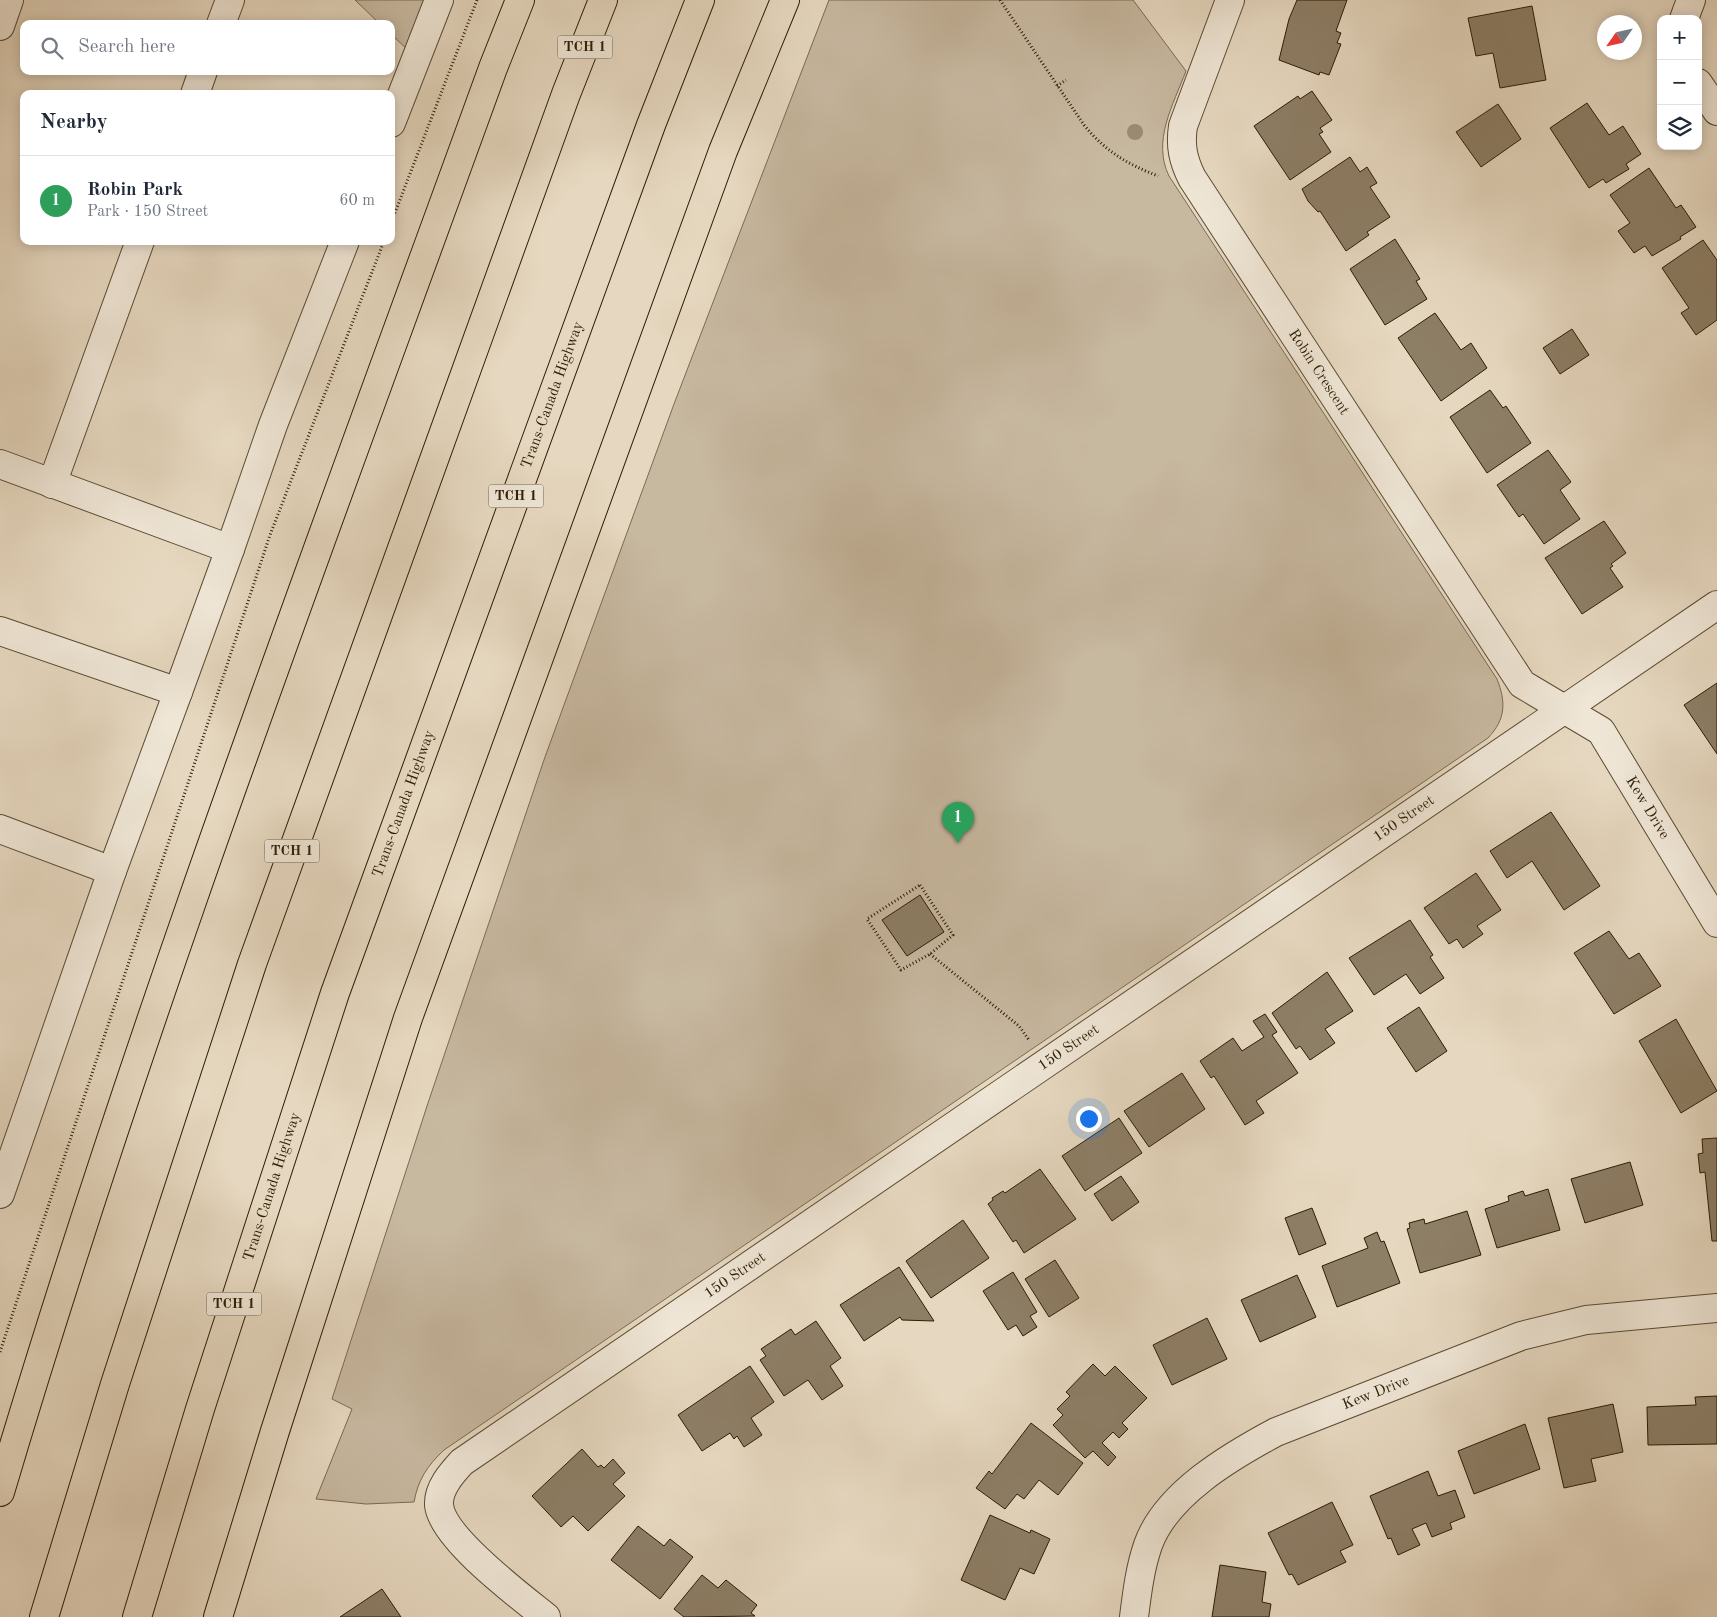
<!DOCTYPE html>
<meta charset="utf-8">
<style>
:root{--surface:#fff;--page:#f6f6f7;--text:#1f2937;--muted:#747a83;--line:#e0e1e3;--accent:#b45309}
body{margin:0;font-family:"Old Standard TT",serif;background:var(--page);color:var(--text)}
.controls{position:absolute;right:15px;top:15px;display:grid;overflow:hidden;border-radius:10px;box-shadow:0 2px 12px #0003}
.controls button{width:45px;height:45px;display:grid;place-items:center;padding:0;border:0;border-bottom:1px solid var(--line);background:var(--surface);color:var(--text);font:25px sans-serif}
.compass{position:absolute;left:1597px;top:15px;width:45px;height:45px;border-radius:50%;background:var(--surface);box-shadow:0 2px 12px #0003;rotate:236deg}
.you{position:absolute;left:1088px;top:1118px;width:18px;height:18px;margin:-12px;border:4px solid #fff;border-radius:50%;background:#1a73e8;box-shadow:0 0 0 8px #1a73e833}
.badge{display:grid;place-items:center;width:32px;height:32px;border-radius:50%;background:var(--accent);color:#fff;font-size:16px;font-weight:700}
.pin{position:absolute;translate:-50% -41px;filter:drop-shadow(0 1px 2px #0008)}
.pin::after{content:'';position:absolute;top:26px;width:18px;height:15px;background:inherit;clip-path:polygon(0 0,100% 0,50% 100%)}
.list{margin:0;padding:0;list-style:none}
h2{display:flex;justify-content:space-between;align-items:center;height:65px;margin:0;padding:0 20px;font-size:21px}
h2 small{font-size:16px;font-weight:400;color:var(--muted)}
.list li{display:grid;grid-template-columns:32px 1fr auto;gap:15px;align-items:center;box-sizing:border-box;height:90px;padding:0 20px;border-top:1px solid var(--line)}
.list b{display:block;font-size:19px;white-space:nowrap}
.list p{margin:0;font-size:16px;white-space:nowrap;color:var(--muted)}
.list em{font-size:16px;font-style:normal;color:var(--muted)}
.icon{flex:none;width:28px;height:28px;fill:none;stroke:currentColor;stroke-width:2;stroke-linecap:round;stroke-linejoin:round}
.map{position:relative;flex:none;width:1717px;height:1617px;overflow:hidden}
.search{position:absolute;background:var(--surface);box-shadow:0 2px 12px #0003;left:20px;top:20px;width:375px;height:55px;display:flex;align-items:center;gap:12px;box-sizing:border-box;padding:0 18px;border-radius:10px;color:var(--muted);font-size:19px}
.panel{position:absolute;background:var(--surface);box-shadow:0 2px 12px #0003;left:20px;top:90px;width:375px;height:155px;border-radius:10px}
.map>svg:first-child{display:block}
.green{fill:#c7b8a0;stroke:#7a6a52}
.building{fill:#8d7e66;stroke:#2d1d04}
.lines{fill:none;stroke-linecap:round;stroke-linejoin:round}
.minor-casing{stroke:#5b4c33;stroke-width:30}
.highway-casing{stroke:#2d1d04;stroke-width:30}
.path{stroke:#2d1d04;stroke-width:3;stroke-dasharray:1 2.5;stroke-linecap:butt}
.minor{stroke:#efe6d6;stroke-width:28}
.highway{stroke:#e6d8c0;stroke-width:28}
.tree{fill:#9a8b72}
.labels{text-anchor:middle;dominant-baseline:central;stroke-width:4;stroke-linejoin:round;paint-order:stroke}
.shield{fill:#efe6d6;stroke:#675943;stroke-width:1}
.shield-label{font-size:14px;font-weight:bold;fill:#2d1d04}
.street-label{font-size:15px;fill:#2d1d04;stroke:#efe6d6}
</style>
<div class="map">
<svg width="1717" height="1617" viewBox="0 0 1717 1617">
<rect width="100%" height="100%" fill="#e6d8c0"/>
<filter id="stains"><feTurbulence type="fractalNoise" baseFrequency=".004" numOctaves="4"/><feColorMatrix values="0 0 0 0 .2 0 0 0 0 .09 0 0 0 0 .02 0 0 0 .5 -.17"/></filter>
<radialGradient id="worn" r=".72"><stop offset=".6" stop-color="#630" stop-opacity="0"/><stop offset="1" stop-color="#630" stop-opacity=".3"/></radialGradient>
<path class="green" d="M 355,0 L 433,0 L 411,53 L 391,34 L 391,24 L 380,24 Z
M 829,0 L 1133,0 L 1186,71 C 1173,105 1152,141 1169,176 L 1497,679 C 1506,702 1506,719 1488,738 L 444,1450 C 427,1466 418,1480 414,1502 L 366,1504 L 316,1499 L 352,1409 L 332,1399 L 428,1103 L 545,757 L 674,404 Z"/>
<path class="building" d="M 1297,0 L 1347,0 L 1336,31 L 1341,33 L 1337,43 L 1341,44 L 1329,75 L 1320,72 L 1319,75 L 1279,60 L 1289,19 Z
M 1532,6 L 1546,80 L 1500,88 L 1493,53 L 1476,56 L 1468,18 Z
M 1312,91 L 1332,120 L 1320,128 L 1323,132 L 1319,134 L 1331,152 L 1290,180 L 1254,126 L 1298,96 L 1300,99 Z
M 1587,103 L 1609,135 L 1623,126 L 1641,154 L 1626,164 L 1629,169 L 1606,183 L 1603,179 L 1589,188 L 1550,128 Z
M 1498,104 L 1521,139 L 1481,167 L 1456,132 Z
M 1350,157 L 1360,172 L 1367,167 L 1377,183 L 1370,187 L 1390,217 L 1367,232 L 1369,235 L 1346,251 L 1320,211 L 1318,212 L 1308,201 L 1302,189 Z
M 1649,168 L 1676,208 L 1681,205 L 1696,227 L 1680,237 L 1681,239 L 1652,256 L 1645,246 L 1634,253 L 1618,231 L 1630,223 L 1610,195 Z
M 1395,239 L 1420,279 L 1416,281 L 1427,299 L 1385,325 L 1350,269 Z
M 1703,240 L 1717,260 L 1717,320 L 1696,335 L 1681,313 L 1689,308 L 1662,268 Z
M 1435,313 L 1461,350 L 1471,343 L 1487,368 L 1441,401 L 1398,338 Z
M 1572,329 L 1589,355 L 1560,374 L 1543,348 Z
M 1490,390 L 1503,408 L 1506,406 L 1531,443 L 1487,473 L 1450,417 Z
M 1548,450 L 1571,482 L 1560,490 L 1580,519 L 1544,544 L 1523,514 L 1519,517 L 1497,485 Z
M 1604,521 L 1626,553 L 1611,564 L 1613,566 L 1610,568 L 1623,587 L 1582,614 L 1545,558 Z
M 1717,683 L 1717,754 L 1684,705 Z
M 1551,812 L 1600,886 L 1564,910 L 1532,861 L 1507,878 L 1490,851 Z
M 1476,873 L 1501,910 L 1477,926 L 1483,934 L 1463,948 L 1457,939 L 1449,944 L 1424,908 Z
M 920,895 L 944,932 L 907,956 L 882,920 Z
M 1410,920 L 1433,955 L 1430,957 L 1444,978 L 1420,994 L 1406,974 L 1374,995 L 1349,958 Z
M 1609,931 L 1629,959 L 1639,953 L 1661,986 L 1614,1014 L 1574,953 Z
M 1327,972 L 1353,1011 L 1325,1029 L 1335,1043 L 1310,1060 L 1300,1046 L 1296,1049 L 1272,1013 Z
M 1419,1007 L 1447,1051 L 1416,1072 L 1387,1028 Z
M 1265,1014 L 1277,1032 L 1272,1035 L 1298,1073 L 1256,1101 L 1264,1113 L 1245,1125 L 1214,1076 L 1211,1078 L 1200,1061 L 1233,1038 L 1242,1051 L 1264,1037 L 1253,1021 Z
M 1676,1019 L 1717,1091 L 1681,1113 L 1639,1041 Z
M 1182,1073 L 1205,1109 L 1149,1147 L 1124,1111 Z
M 1119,1118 L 1142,1153 L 1085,1191 L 1062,1156 Z
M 1717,1138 L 1717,1241 L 1712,1241 L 1705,1172 L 1700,1173 L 1698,1154 L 1703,1153 L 1702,1139 Z
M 1630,1162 L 1643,1205 L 1585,1223 L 1571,1179 Z
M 1040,1169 L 1076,1219 L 1024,1253 L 1016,1240 L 1013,1242 L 988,1204 L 993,1200 L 992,1198 L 1003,1191 L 1005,1193 Z
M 1121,1176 L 1139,1202 L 1112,1221 L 1094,1194 Z
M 1548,1189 L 1560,1230 L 1497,1248 L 1485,1209 L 1509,1201 L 1508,1196 L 1523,1191 L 1525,1196 Z
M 1312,1208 L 1326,1244 L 1299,1255 L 1285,1218 Z
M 1467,1211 L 1481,1255 L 1420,1273 L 1407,1229 L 1410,1228 L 1409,1223 L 1424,1219 L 1425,1224 Z
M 963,1220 L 989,1258 L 931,1298 L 906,1261 Z
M 1377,1232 L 1381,1242 L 1384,1241 L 1400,1283 L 1337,1307 L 1322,1266 L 1368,1248 L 1364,1238 Z
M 1055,1260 L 1079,1298 L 1049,1317 L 1025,1279 Z
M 899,1267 L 934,1321 L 902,1320 L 900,1317 L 864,1341 L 840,1305 Z
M 1013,1272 L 1037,1312 L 1030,1316 L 1037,1327 L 1023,1336 L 1016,1325 L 1008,1330 L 983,1291 Z
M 1297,1275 L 1316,1317 L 1260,1342 L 1241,1300 Z
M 1207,1318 L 1227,1359 L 1172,1385 L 1153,1345 Z
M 816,1321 L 841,1358 L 830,1366 L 843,1386 L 822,1400 L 808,1380 L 784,1396 L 760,1360 L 766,1356 L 761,1349 L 791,1329 L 795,1335 Z
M 1093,1364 L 1105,1376 L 1115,1366 L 1147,1398 L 1122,1423 L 1128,1429 L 1119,1438 L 1113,1432 L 1102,1443 L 1116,1457 L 1108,1466 L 1093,1451 L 1085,1458 L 1053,1425 L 1063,1415 L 1057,1409 L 1070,1396 L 1066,1392 Z
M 750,1366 L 774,1402 L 751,1418 L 762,1435 L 744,1447 L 737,1436 L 734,1439 L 730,1433 L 702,1451 L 678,1415 Z
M 1717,1396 L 1717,1444 L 1648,1445 L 1647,1407 L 1696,1405 L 1695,1397 Z
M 1613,1404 L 1623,1452 L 1591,1459 L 1596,1481 L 1564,1488 L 1548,1418 Z
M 1031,1423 L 1083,1463 L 1058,1495 L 1039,1480 L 1024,1499 L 1017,1494 L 1005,1509 L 976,1488 L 989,1471 L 992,1474 Z
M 1525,1424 L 1540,1469 L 1474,1494 L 1458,1451 Z
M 582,1449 L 598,1467 L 601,1465 L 604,1468 L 613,1459 L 625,1473 L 613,1484 L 625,1496 L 588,1531 L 573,1516 L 561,1527 L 532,1496 Z
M 1428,1471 L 1438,1496 L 1455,1490 L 1465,1517 L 1450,1523 L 1452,1529 L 1432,1537 L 1426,1523 L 1412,1529 L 1420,1545 L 1398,1555 L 1391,1538 L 1388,1539 L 1370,1496 Z
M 1332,1502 L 1353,1545 L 1340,1551 L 1346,1562 L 1298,1585 L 1292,1574 L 1289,1575 L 1268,1533 Z
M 990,1515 L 1030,1533 L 1031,1530 L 1050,1539 L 1034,1574 L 1020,1568 L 1005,1600 L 961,1580 Z
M 638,1526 L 664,1546 L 670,1539 L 693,1557 L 660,1599 L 611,1560 Z
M 1220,1565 L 1266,1572 L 1262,1602 L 1271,1604 L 1269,1617 L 1212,1617 Z
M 702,1575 L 718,1588 L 726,1580 L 757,1605 L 751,1613 L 755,1616 L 684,1617 L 674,1609 Z
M 382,1589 L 401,1617 L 340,1617 Z"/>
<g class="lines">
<g class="minor-casing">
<g id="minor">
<path id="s1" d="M 1230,0 L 1183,126 C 1180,146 1183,160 1192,178 L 1522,684 L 1601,731 L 1717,923"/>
<path d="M 1684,19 L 1691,0"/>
<path d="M 221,24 L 230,0"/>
<path d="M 0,26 L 9,0"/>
<path d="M 1698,83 L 1717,111"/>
<path d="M 195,94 L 203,71"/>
<path d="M 391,123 L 439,0"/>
<path d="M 0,464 L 230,549 L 178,692"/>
<path d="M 52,484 L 140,241"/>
<path d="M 230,549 L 273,425 L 345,241"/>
<path d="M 0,631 L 178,692 L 112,871 L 0,1194"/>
<path d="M 0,829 L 112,871"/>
<path id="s2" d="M 546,1617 C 520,1596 442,1538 439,1505 C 438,1488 452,1473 462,1462 L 1717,605"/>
<path id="s3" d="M 1134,1617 C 1137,1593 1140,1568 1148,1545 C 1166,1494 1231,1456 1276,1432 L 1521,1336 L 1586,1320 L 1717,1308"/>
</g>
</g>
<g class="highway-casing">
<g id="highway">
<path d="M 0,1492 C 143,1010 322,540 493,68 L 520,0"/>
<path d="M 44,1617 L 115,1384 L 252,964 L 566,94 L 603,0"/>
<path id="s4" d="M 137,1617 L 200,1409 L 335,993 L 651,125 L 700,0"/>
<path d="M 218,1617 L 275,1431 L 408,1018 L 723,151 L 785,0"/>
</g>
</g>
<path class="path" d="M 1000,0 L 1084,125 C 1105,151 1127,164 1158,176
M 1057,86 L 1066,80
M 391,223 L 477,0
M 920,885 L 953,935 L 930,954 L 901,970 L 867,919 Z
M 930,954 L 1019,1026 L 1029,1040
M 0,1352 L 270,535 L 384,241"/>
<use href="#minor" class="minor"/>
<use href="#highway" class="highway"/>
</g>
<circle class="tree" cx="1135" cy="132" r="8"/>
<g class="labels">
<g class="shield">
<rect x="557.5" y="35.5" width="55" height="23" rx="4"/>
<rect x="488.5" y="484.5" width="55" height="23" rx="4"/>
<rect x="264.5" y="839.5" width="55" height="23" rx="4"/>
<rect x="206.5" y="1292.5" width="55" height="23" rx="4"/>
</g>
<g class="shield-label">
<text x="585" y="47">TCH 1</text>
<text x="516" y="496">TCH 1</text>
<text x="292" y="851">TCH 1</text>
<text x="234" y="1304">TCH 1</text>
</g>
<g class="street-label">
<text stroke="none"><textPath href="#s1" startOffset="420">Robin Crescent</textPath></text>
<text stroke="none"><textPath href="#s4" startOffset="1291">Trans-Canada Highway</textPath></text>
<text stroke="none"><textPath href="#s4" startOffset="856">Trans-Canada Highway</textPath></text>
<text stroke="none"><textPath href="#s1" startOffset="974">Kew Drive</textPath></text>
<text stroke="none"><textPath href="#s2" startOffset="1348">150 Street</textPath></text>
<text stroke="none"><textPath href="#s2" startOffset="942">150 Street</textPath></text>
<text stroke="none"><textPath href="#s4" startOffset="451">Trans-Canada Highway</textPath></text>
<text stroke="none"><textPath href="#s2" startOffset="538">150 Street</textPath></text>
<text stroke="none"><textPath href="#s3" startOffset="355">Kew Drive</textPath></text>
</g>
</g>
<rect width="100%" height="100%" filter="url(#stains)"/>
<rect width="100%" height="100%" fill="url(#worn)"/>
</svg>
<div class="controls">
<button>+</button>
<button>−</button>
<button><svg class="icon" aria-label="layers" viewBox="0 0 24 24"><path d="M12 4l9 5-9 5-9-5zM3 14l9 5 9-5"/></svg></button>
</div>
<svg class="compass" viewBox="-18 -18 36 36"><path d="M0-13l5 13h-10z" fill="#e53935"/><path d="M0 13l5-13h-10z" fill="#747a83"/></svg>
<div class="you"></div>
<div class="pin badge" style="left:958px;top:843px;background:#2e9e5b">1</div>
<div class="search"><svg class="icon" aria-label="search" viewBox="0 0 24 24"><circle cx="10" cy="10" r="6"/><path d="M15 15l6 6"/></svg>Search here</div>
<section class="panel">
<h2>Nearby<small></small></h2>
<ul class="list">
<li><span class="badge" style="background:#2e9e5b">1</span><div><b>Robin Park</b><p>Park · 150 Street</p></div><em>60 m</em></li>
</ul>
</section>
</div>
